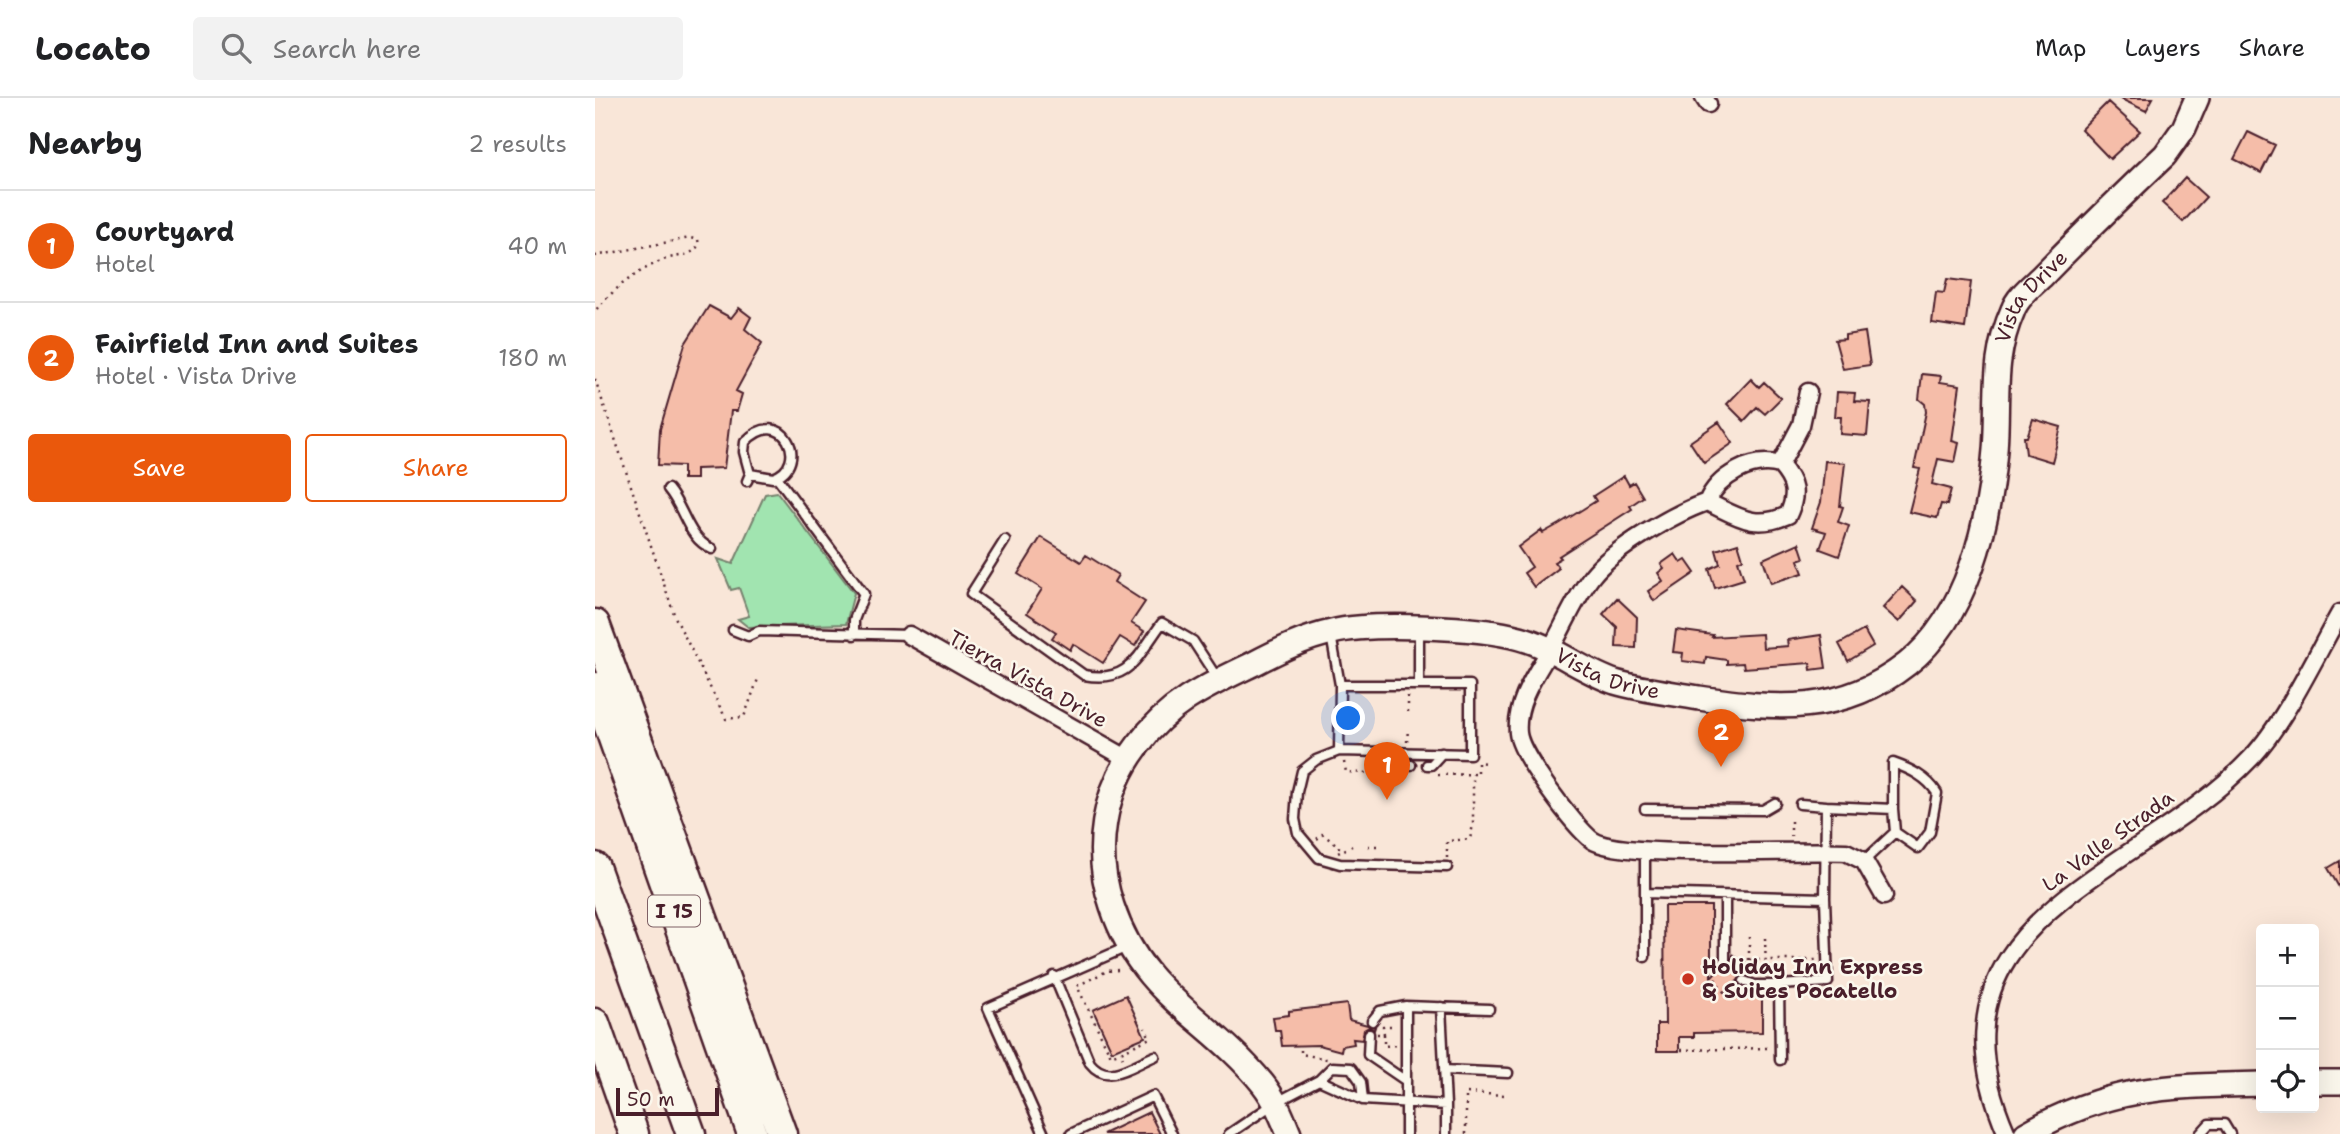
<!DOCTYPE html>
<meta charset="utf-8">
<style>
:root{--surface:#fff;--page:#f2f2f2;--text:#202124;--muted:#757577;--line:#e0e0e0;--accent:#ea580c}
body{margin:0;font-family:"Shantell Sans",sans-serif;background:var(--page);color:var(--text)}
.controls{position:absolute;right:21px;bottom:21px;display:grid;overflow:hidden;border-radius:7px;box-shadow:0 7px 28px #0002}
.controls button{width:63px;height:63px;display:grid;place-items:center;padding:0;border:0;border-bottom:2px solid var(--line);background:var(--surface);color:var(--text);font:35px sans-serif}
.scale{position:absolute;left:21px;bottom:18px;width:103px;box-sizing:border-box;padding-left:7px;border:4px solid #4a1f2b;border-top:0;font-size:19px;line-height:24px;white-space:nowrap;color:#4a1f2b;-webkit-text-stroke:5px #fbf7ec;paint-order:stroke}
.you{position:absolute;left:754px;top:621px;width:24px;height:24px;margin:-18px;border:5px solid #fff;border-radius:50%;background:#1a73e8;box-shadow:0 0 0 10px #1a73e833}
.badge{display:grid;place-items:center;width:46px;height:46px;border-radius:50%;background:var(--accent);color:#fff;font-size:23px;font-weight:700}
.pin{position:absolute;translate:-50% -58px;filter:drop-shadow(0 2px 4px #0008)}
.pin::after{content:'';position:absolute;top:37px;width:24px;height:21px;background:inherit;clip-path:polygon(0 0,100% 0,50% 100%)}
.list{margin:0;padding:0;list-style:none}
h2{display:flex;justify-content:space-between;align-items:center;height:91px;margin:0;padding:0 28px;font-size:30px}
h2 small{font-size:23px;font-weight:400;color:var(--muted)}
.list li{display:grid;grid-template-columns:46px 1fr auto;gap:21px;align-items:center;box-sizing:border-box;height:112px;padding:0 28px;border-top:2px solid var(--line)}
.list b{display:block;font-size:26px;white-space:nowrap}
.list p{margin:0;font-size:23px;white-space:nowrap;color:var(--muted)}
.list em{font-size:23px;font-style:normal;color:var(--muted)}
.actions{display:flex;gap:14px;padding:21px 28px}
.actions a{flex:1;padding:16px 0;border:2px solid var(--accent);border-radius:7px;text-align:center;font-size:24px;color:var(--accent)}
.actions .main{background:var(--accent);color:#fff}
.icon{flex:none;width:38px;height:38px;fill:none;stroke:currentColor;stroke-width:2;stroke-linecap:round;stroke-linejoin:round}
.map{position:relative;flex:none;width:1745px;height:1036px;overflow:hidden}
header{display:flex;align-items:center;gap:42px;box-sizing:border-box;height:98px;padding:0 35px;background:var(--surface);border-bottom:2px solid var(--line)}
header strong{font-size:33px}
nav{display:flex;gap:38px;margin-inline-start:auto;font-size:24px}
.search{width:490px;height:63px;background:var(--page);display:flex;align-items:center;gap:18px;box-sizing:border-box;padding:0 24px;border-radius:7px;color:var(--muted);font-size:26px}
main{display:flex}
aside{flex:1;background:var(--surface)}
.map>svg:first-child{display:block}
.green{fill:#a1e4b0;stroke:#76826e;stroke-width:2}
.building{fill:#f5bda9;stroke:#4a1f2b;stroke-width:2}
.lines{fill:none;stroke-linecap:round;stroke-linejoin:round}
.lane-casing{stroke:#4a1f2b;stroke-width:13}
.street-casing{stroke:#4a1f2b;stroke-width:21}
.secondary-casing{stroke:#4a1f2b;stroke-width:28}
.highway-casing{stroke:#4a1f2b;stroke-width:33}
.path{stroke:#4a1f2b;stroke-width:2.5;stroke-dasharray:2 5;stroke-linecap:butt}
.lane{stroke:#fbf7ec;stroke-width:8}
.street{stroke:#fbf7ec;stroke-width:16}
.secondary{stroke:#fbf7ec;stroke-width:23}
.highway{stroke:#fbf7ec;stroke-width:28}
.poi-dot{fill:#c8321e;stroke:#fbf7ec;stroke-width:2.5}
.labels{text-anchor:middle;dominant-baseline:central;stroke-width:5;stroke-linejoin:round;paint-order:stroke}
.shield{fill:#fbf7ec;stroke:#7f6065;stroke-width:2}
.shield-label{font-size:19px;font-weight:bold;fill:#4a1f2b}
.street-label{font-size:21px;fill:#4a1f2b;stroke:#fbf7ec}
.poi-label{font-size:21px;font-weight:bold;fill:#4a1f2b;stroke:#fbf7ec;text-anchor:start}
</style>
<header>
<strong>Locato</strong>
<div class="search"><svg class="icon" aria-label="search" viewBox="0 0 24 24"><circle cx="10" cy="10" r="6"/><path d="M15 15l6 6"/></svg>Search here</div>
<nav><a>Map</a><a>Layers</a><a>Share</a></nav>
</header>
<main>
<aside>
<h2>Nearby<small>2 results</small></h2>
<ul class="list">
<li><span class="badge">1</span><div><b>Courtyard</b><p>Hotel</p></div><em>40 m</em></li>
<li><span class="badge">2</span><div><b>Fairfield Inn and Suites</b><p>Hotel · Vista Drive</p></div><em>180 m</em></li>
</ul>
<div class="actions"><a class="main">Save</a><a>Share</a></div>
</aside>
<div class="map">
<svg width="1745" height="1036" viewBox="0 0 1745 1036">
<rect width="100%" height="100%" fill="#f9e6d8"/>
<filter id="ink" filterUnits="userSpaceOnUse"><feTurbulence type="fractalNoise" baseFrequency=".0143" numOctaves="2"/><feDisplacementMap in="SourceGraphic" scale="14" xChannelSelector="R" yChannelSelector="G"/><feConvolveMatrix kernelMatrix="1 2 1 2 8 2 1 2 1" color-interpolation-filters="sRGB"/></filter>
<g filter="url(#ink)">
<path class="green" d="M 182,394 L 259,495 L 251,526 L 153,529 L 143,521 L 154,518 L 144,490 L 136,492 L 123,461 L 138,466 L 170,396 Z"/>
<path class="building" d="M 1524,0 L 1558,0 L 1551,13 Z
M 1513,4 L 1545,33 L 1515,61 L 1486,31 Z
M 1653,34 L 1680,47 L 1666,75 L 1639,61 Z
M 1590,80 L 1611,99 L 1588,124 L 1567,105 Z
M 1352,181 L 1376,184 L 1370,230 L 1337,225 L 1341,194 L 1349,195 Z
M 114,208 L 136,220 L 144,210 L 156,219 L 150,231 L 167,245 L 141,293 L 147,296 L 142,313 L 136,313 L 129,370 L 101,371 L 101,381 L 88,381 L 88,368 L 63,367 L 65,331 L 90,246 Z
M 1270,234 L 1275,267 L 1248,271 L 1240,242 L 1250,241 L 1250,237 Z
M 1327,276 L 1346,278 L 1345,284 L 1365,287 L 1357,343 L 1364,345 L 1360,364 L 1343,361 L 1337,386 L 1356,391 L 1352,407 L 1346,406 L 1342,420 L 1314,414 L 1325,371 L 1319,370 L 1331,314 L 1330,306 L 1324,301 Z
M 1156,281 L 1164,289 L 1169,284 L 1186,300 L 1170,316 L 1162,309 L 1149,323 L 1132,306 Z
M 1242,294 L 1260,295 L 1259,303 L 1275,304 L 1272,338 L 1245,336 L 1246,319 L 1240,319 Z
M 1438,321 L 1466,329 L 1457,364 L 1431,356 L 1429,339 L 1432,339 Z
M 1124,324 L 1138,345 L 1109,365 L 1095,344 Z
M 1230,363 L 1250,365 L 1245,408 L 1248,409 L 1243,424 L 1254,428 L 1244,458 L 1225,451 L 1231,434 L 1217,430 L 1226,404 Z
M 1029,378 L 1034,387 L 1039,384 L 1048,399 L 1035,408 L 1037,411 L 964,458 L 966,460 L 959,464 L 964,470 L 939,489 L 929,475 L 937,469 L 923,449 L 946,432 L 948,435 L 964,426 L 1001,403 L 998,398 Z
M 446,439 L 486,464 L 491,457 L 523,477 L 519,484 L 550,504 L 536,525 L 549,533 L 540,548 L 525,539 L 508,565 L 478,546 L 475,552 L 457,540 L 461,534 L 432,515 L 447,491 L 423,476 Z
M 1143,445 L 1148,461 L 1143,463 L 1149,481 L 1120,490 L 1114,471 L 1125,466 L 1121,452 Z
M 1204,445 L 1209,460 L 1203,462 L 1208,475 L 1176,485 L 1168,461 Z
M 1080,456 L 1086,465 L 1091,462 L 1100,475 L 1059,503 L 1053,493 L 1068,483 L 1063,475 L 1069,470 L 1066,466 Z
M 1307,489 L 1322,503 L 1304,524 L 1288,510 Z
M 1022,500 L 1042,519 L 1041,550 L 1021,549 L 1022,529 L 1008,516 Z
M 1081,532 L 1118,537 L 1117,539 L 1167,536 L 1168,550 L 1193,548 L 1192,542 L 1226,537 L 1231,570 L 1216,572 L 1215,565 L 1149,570 L 1148,565 L 1132,566 L 1132,562 L 1111,559 L 1110,566 L 1087,563 L 1088,555 L 1078,554 Z
M 1269,532 L 1278,548 L 1253,563 L 1244,546 Z
M 1745,763 L 1745,791 L 1733,770 Z
M 1069,808 L 1116,808 L 1116,879 L 1126,869 L 1135,868 L 1138,857 L 1153,872 L 1131,895 L 1167,894 L 1167,934 L 1099,935 L 1099,939 L 1084,939 L 1084,953 L 1062,953 L 1062,926 L 1070,926 Z
M 531,897 L 550,939 L 517,953 L 498,912 Z
M 752,906 L 754,922 L 780,929 L 779,932 L 774,929 L 769,932 L 767,942 L 758,941 L 759,946 L 747,948 L 746,953 L 724,947 L 687,948 L 685,932 L 680,932 L 678,919 L 694,917 L 694,913 Z
M 554,1014 L 565,1036 L 508,1036 Z"/>
<g class="lines">
<g class="lane-casing">
<path id="lane" d="M 182,379 L 269,496 L 259,522 L 259,537
M 152,383 L 155,376 L 178,380 C 217,367 187,305 150,344 L 149,354 L 155,376
M 73,391 C 90,411 92,440 117,451
M 410,442 L 376,496 L 489,577 C 535,586 543,557 567,525 L 598,543 L 622,580
M 824,531 L 824,586
M 138,532 L 153,538 L 164,533 L 314,537
M 736,537 L 745,587
M 744,653 L 745,587 L 875,587 L 875,656 L 744,653 L 721,662 L 707,673 L 702,694 L 700,721 L 703,735 L 724,760 L 745,766 L 852,769
M 787,655 L 806,667 L 816,667
M 832,667 L 836,667 L 847,655
M 1205,706 L 1231,708
M 1050,711 L 1168,712 L 1180,705
M 1050,753 L 1050,859
M 1269,763 L 1300,734
M 1050,795 L 1230,800 L 1231,708 L 1298,711 L 1298,665 C 1315,671 1332,679 1342,695 L 1335,734 L 1323,750 L 1300,734 L 1298,711
M 1130,799 L 1130,864
M 459,878 L 495,965 C 513,988 537,967 560,958
M 1149,883 L 1160,887 L 1184,887
M 846,909 L 851,1007
M 777,923 L 785,913 L 811,908
M 774,936 L 773,957 L 811,983
M 1185,962 L 1184,887 L 1233,884 L 1230,800
M 849,972 L 913,975
M 724,982 L 737,969 L 756,970 L 766,984 L 768,1002
M 449,1036 L 393,910 L 532,849
M 476,1036 L 558,998 L 577,1036
M 634,1036 L 680,1005 L 724,982 L 768,1002 L 851,1007 L 851,1036
M 811,1036 L 811,908 L 894,911
M 1605,1036 L 1614,1026 L 1629,1026 L 1635,1036"/>
</g>
<g class="street-casing">
<path id="street" d="M 1109,0 L 1113,6
M 1213,294 L 1206,327 L 1185,367 C 1200,384 1203,396 1193,417 C 1159,432 1144,419 1112,404 C 1080,415 1018,451 997,478 C 980,500 969,528 955,552 C 941,576 920,605 923,635 C 925,657 979,728 997,742 C 1024,762 1205,751 1251,754 L 1269,763 L 1289,798
M 1112,404 C 1123,378 1157,359 1185,367
M 314,537 L 533,661
M 1412,1036 C 1317,819 1543,780 1656,660 C 1690,624 1720,559 1745,515"/>
</g>
<g class="secondary-casing">
<g id="secondary">
<path d="M 1719,984 L 1745,984"/>
<path id="s1" d="M 694,1036 C 687,1019 680,1001 668,986 C 613,918 547,899 517,808 C 498,753 508,693 543,647 C 575,604 612,588 658,566 C 683,553 709,540 737,534 C 776,524 886,529 925,540 C 959,549 987,573 1020,584 C 1047,592 1076,595 1104,600 C 1181,611 1246,618 1312,566 C 1373,518 1394,425 1400,352 C 1404,300 1396,262 1418,212 C 1423,198 1438,187 1448,177 C 1488,136 1529,96 1570,57 L 1589,30 L 1602,0"/>
<path d="M 1431,1036 C 1513,988 1574,988 1666,986"/>
</g>
</g>
<g class="highway-casing">
<path id="highway" d="M 0,526 L 187,1036
M 0,589 L 157,1036
M 0,769 L 96,1036
M 0,925 L 39,1036"/>
</g>
<path class="path" d="M 0,158 L 95,140 L 103,142 L 104,146 C 98,159 83,157 71,161 C 44,171 18,191 0,213
M 0,281 L 80,519 L 131,621 L 149,619 L 163,581
M 813,598 L 813,616
M 812,644 L 813,631
M 749,664 L 751,674 L 799,676
M 843,677 L 883,676 L 883,664 L 891,665
M 1196,723 L 1196,738
M 722,741 L 727,736 L 744,748 L 743,755 L 757,748
M 773,748 L 785,748
M 852,760 L 852,743 L 875,741 L 878,727 L 878,676
M 1154,839 L 1154,862
M 1170,840 L 1171,875
M 1120,867 L 1120,881 L 1129,894 L 1145,894
M 523,872 L 512,873 L 482,888 L 516,958 L 526,954
M 1138,872 L 1151,862 L 1223,862
M 782,936 L 789,936 L 788,928 L 799,928
M 789,936 L 789,948 L 802,947
M 706,952 L 706,956 L 732,961
M 1086,952 L 1173,950
M 528,960 L 526,954 L 555,940 L 550,930
M 871,1036 L 871,995 L 910,997"/>
<use href="#lane" class="lane"/>
<use href="#street" class="street"/>
<use href="#secondary" class="secondary"/>
<use href="#highway" class="highway"/>
</g>
</g>
<circle class="poi-dot" cx="1093" cy="881" r="7"/>
<g class="labels">
<rect class="shield" x="53" y="797.5" width="52" height="31" rx="5"/>
<g class="shield-label">
<text x="79" y="813">I 15</text>
</g>
<g class="street-label">
<text stroke="none"><textPath href="#s1" startOffset="1689">Vista Drive</textPath></text>
<text stroke="none"><textPath href="#s1" startOffset="975">Vista Drive</textPath></text>
<text transform="translate(433 581) rotate(29)">Tierra Vista Drive</text>
<text transform="translate(1513 743) rotate(-36)">La Valle Strada</text>
</g>
<g class="poi-label">
<text x="1107" y="869">Holiday Inn Express<tspan x="1107" dy="24">&amp; Suites Pocatello</tspan></text>
</g>
</g>
</svg>
<div class="controls">
<button>+</button>
<button>−</button>
<button><svg class="icon" aria-label="locate" viewBox="0 0 24 24"><circle cx="12" cy="12" r="6"/><path d="M12 2v4M12 18v4M2 12h4M18 12h4"/></svg></button>
</div>
<div class="scale">50 m</div>
<div class="you"></div>
<div class="pin badge" style="left:792px;top:702px">1</div>
<div class="pin badge" style="left:1126px;top:669px">2</div>
</div>
</main>
